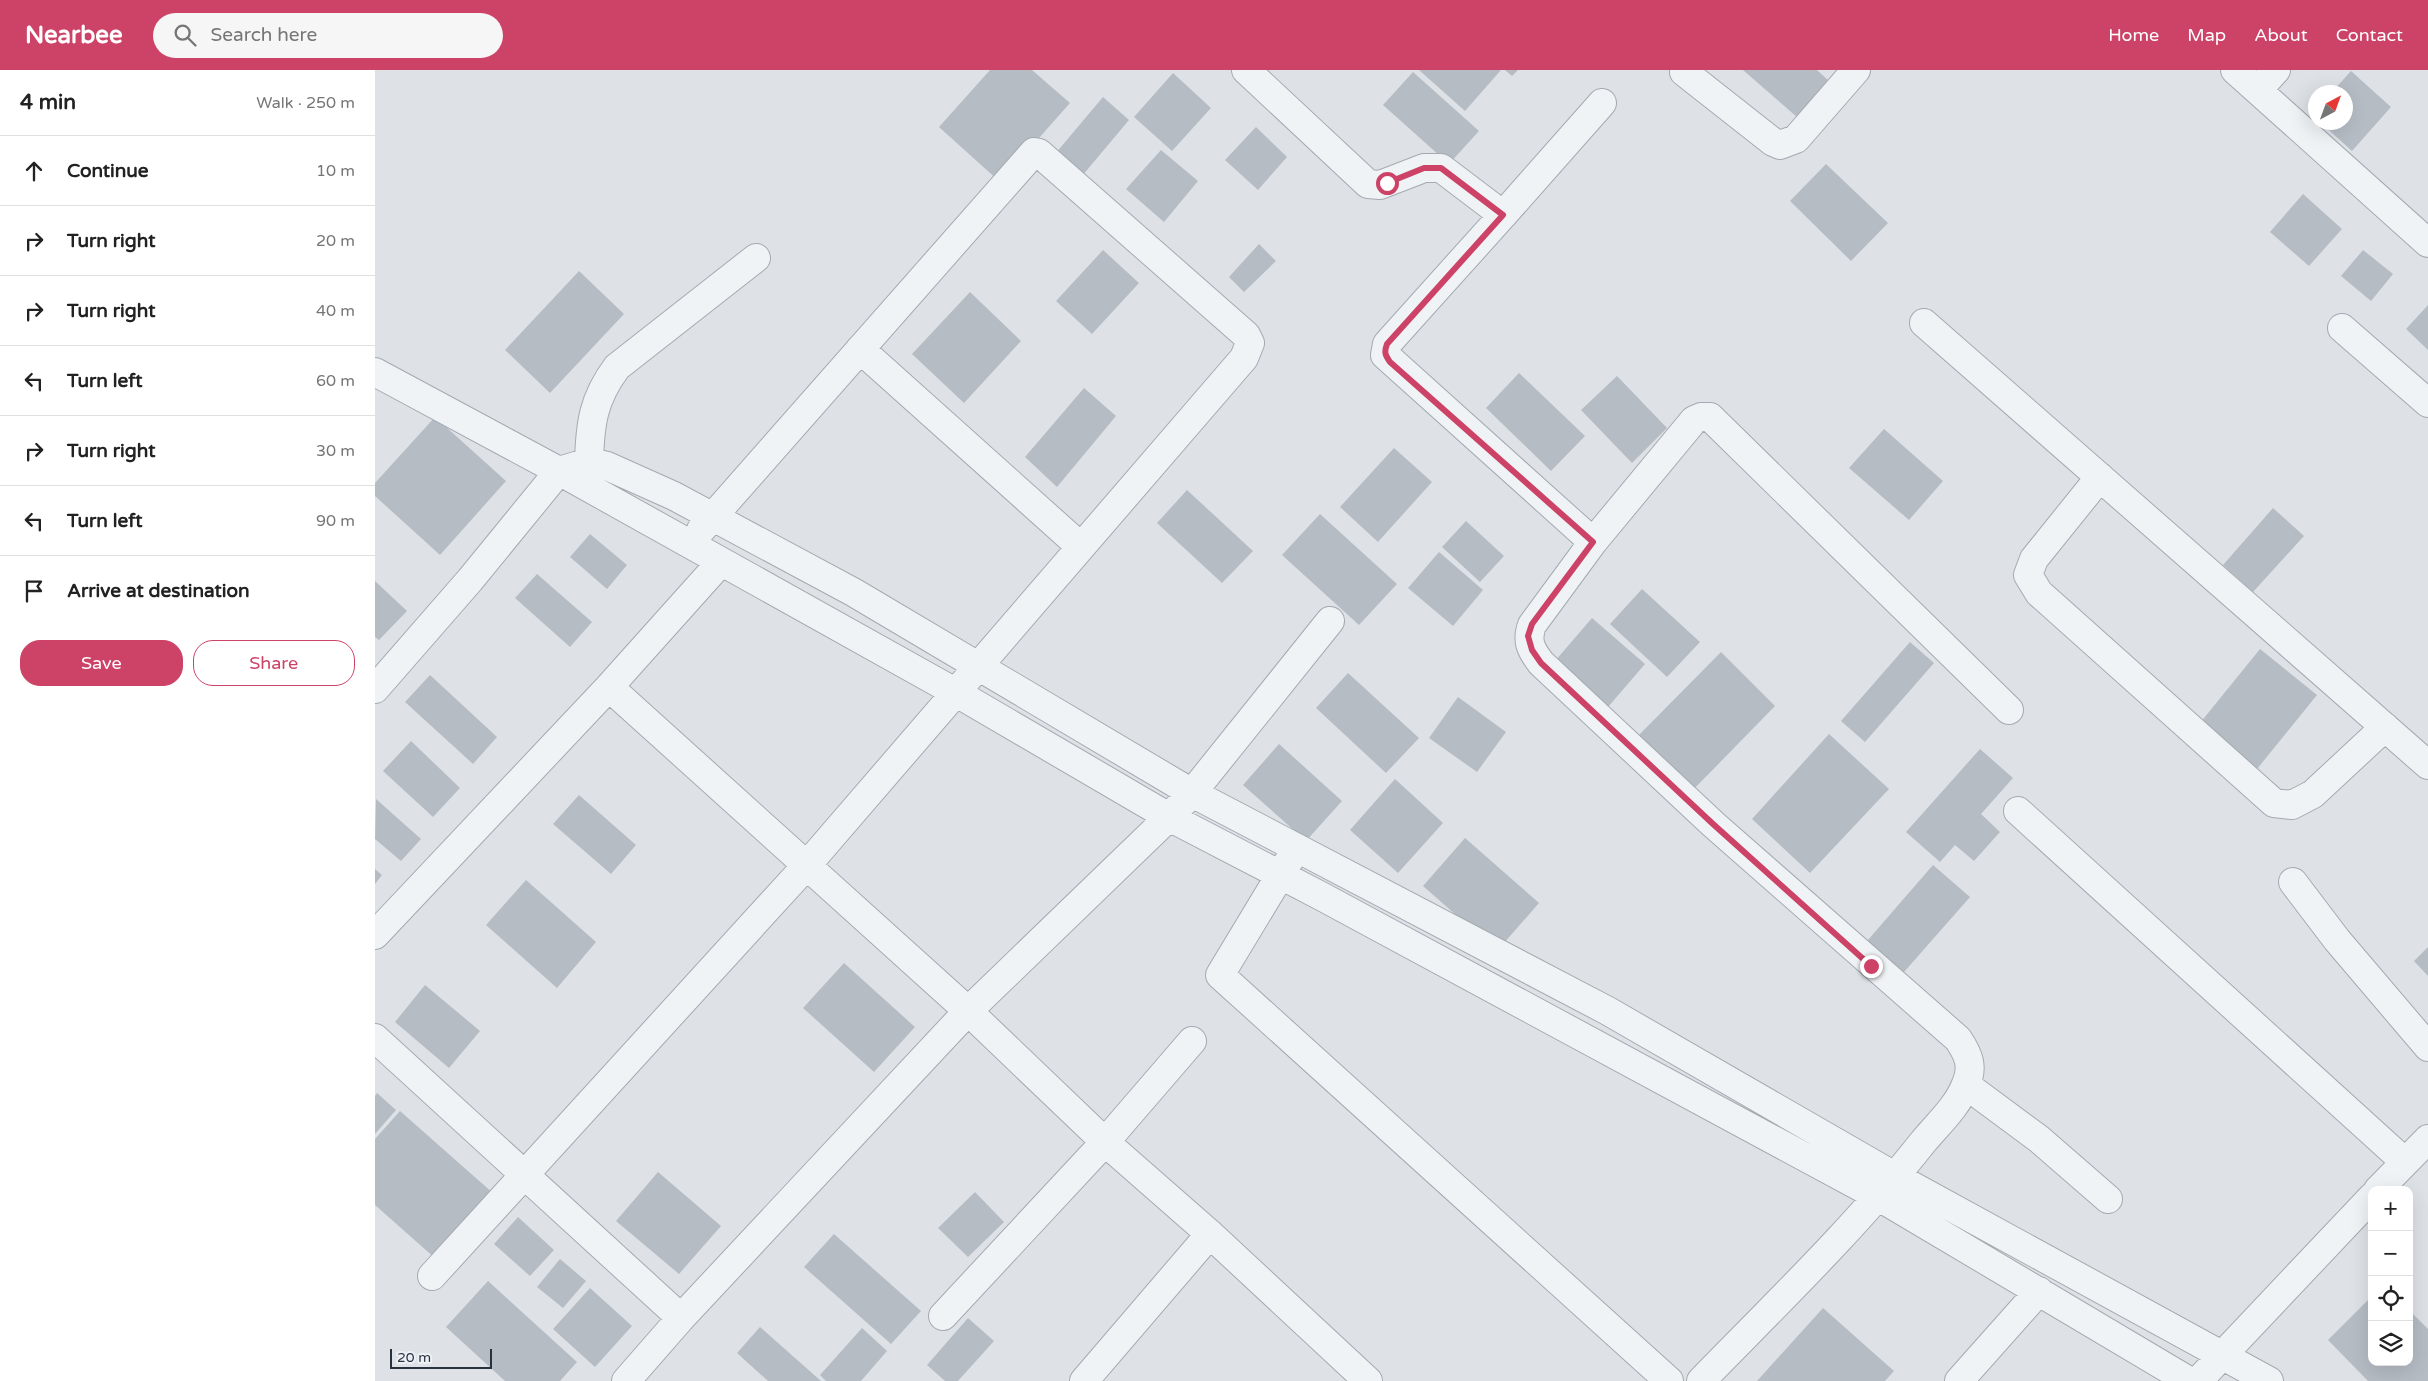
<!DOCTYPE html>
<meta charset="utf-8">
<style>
:root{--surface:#fff;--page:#f6f6f6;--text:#222;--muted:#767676;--line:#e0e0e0;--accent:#cd4267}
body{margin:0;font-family:"Varela Round",sans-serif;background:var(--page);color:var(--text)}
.controls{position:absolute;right:15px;bottom:15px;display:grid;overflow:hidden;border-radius:10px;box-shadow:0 5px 20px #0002}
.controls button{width:45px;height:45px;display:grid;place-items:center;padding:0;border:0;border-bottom:1px solid var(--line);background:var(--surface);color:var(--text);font:25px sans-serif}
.compass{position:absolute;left:1933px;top:15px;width:45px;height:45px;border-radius:50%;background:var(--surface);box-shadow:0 5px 20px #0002;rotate:41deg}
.scale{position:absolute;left:15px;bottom:12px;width:102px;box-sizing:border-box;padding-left:5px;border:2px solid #27323e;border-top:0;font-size:14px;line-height:18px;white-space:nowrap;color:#27323e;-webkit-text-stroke:4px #edf1f5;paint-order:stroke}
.stop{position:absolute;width:15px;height:15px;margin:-11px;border:4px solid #cd4267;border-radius:50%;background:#fff}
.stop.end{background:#cd4267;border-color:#fff;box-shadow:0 1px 5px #0008}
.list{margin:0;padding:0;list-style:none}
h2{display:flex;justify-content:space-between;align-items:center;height:65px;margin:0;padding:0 20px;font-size:21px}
h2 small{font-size:16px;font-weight:400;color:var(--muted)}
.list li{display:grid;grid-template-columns:32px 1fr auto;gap:15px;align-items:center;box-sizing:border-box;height:70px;padding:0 20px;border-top:1px solid var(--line)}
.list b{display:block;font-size:19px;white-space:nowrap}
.list em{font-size:16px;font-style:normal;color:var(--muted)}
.actions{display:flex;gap:10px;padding:15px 20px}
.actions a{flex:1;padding:11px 0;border:1px solid var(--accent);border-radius:20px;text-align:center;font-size:18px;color:var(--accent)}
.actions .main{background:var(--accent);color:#fff}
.icon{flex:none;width:28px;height:28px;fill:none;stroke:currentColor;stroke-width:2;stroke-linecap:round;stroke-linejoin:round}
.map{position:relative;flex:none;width:2053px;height:1311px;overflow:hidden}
header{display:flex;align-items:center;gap:30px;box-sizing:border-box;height:70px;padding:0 25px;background:var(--accent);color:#fff}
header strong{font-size:24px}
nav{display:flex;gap:28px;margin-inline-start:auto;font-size:18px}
.search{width:350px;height:45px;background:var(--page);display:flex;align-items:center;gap:12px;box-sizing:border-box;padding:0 18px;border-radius:28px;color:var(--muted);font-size:19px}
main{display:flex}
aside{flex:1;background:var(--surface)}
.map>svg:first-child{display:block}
.building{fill:#b5bcc4}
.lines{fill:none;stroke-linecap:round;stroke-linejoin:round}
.minor-casing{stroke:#a3aab1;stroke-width:30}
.minor{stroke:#f0f3f6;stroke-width:28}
.route{stroke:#cd4267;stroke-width:6}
</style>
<header>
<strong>Nearbee</strong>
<div class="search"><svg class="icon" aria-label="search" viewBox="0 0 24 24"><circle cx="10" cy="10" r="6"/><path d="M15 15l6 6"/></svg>Search here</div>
<nav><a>Home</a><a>Map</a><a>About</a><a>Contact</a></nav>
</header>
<main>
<aside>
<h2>4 min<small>Walk · 250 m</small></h2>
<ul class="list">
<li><svg class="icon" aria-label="ahead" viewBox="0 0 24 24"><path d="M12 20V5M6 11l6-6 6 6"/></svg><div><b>Continue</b></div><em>10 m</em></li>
<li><svg class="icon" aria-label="right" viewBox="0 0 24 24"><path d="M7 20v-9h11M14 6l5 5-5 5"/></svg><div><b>Turn right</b></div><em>20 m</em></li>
<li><svg class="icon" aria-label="right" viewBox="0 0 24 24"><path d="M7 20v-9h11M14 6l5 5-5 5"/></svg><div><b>Turn right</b></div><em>40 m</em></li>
<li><svg class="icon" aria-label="left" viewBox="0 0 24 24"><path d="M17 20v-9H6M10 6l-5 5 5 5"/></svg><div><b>Turn left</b></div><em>60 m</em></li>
<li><svg class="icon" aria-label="right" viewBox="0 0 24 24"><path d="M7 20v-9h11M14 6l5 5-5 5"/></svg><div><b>Turn right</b></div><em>30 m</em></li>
<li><svg class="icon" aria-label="left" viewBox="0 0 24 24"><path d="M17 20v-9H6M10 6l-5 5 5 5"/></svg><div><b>Turn left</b></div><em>90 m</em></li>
<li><svg class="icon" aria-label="arrive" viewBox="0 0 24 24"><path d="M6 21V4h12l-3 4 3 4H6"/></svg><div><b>Arrive at destination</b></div></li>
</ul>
<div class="actions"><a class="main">Save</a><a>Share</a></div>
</aside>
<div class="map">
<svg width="2053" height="1311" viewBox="0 0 2053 1311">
<rect width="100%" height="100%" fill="#dee2e7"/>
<path class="building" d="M 615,0 L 657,0 L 695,33 L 625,112 L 564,57 Z
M 1044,0 L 1126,0 L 1090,41 Z
M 1130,0 L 1143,0 L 1137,6 Z
M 1368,0 L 1442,0 L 1455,12 L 1423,48 Z
M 1976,1 L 2016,37 L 1977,81 L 1945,52 L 1970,52 L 1970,22 L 1957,22 Z
M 1038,2 L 1104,61 L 1074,94 L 1008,35 Z
M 798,3 L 836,38 L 797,81 L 759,47 Z
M 728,27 L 754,50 L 707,106 L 680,84 Z
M 881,57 L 912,87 L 883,120 L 850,90 Z
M 786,80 L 823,111 L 789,152 L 751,119 Z
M 1451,94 L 1513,153 L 1476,191 L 1415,131 Z
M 1928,124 L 1967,159 L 1934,196 L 1895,162 Z
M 884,174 L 901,191 L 869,222 L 854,207 Z
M 728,180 L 764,213 L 717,264 L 681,231 Z
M 1988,180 L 2018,204 L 1996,231 L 1966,206 Z
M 204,201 L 249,244 L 175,323 L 130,280 Z
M 595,222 L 646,271 L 589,333 L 537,284 Z
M 2053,235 L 2053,280 L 2031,259 Z
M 1144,303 L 1210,366 L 1176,401 L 1111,338 Z
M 1242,306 L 1292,358 L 1257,393 L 1206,340 Z
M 709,318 L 741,346 L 682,417 L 650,387 Z
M 60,347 L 131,411 L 65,485 L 0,426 L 0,413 Z
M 1509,359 L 1568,411 L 1534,450 L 1474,398 Z
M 1019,378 L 1057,412 L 1003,472 L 965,437 Z
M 812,420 L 878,481 L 847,513 L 782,453 Z
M 1898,438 L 1929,466 L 1878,522 L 1848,495 Z
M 945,444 L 1022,514 L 984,555 L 907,485 Z
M 1091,451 L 1129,486 L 1105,512 L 1067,477 Z
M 215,464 L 252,495 L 232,519 L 195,487 Z
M 1064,482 L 1108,520 L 1078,556 L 1033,518 Z
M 162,504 L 217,552 L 195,577 L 140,528 Z
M 0,511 L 32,541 L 4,570 L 0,567 Z
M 1267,519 L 1325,572 L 1292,607 L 1235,554 Z
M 1217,548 L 1270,594 L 1233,637 L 1180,591 Z
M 1535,572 L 1559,593 L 1490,672 L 1466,651 Z
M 1885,579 L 1942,625 L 1882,699 L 1825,653 Z
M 1346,582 L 1400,636 L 1316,722 L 1261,668 Z
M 973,603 L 1044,668 L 1011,703 L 941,638 Z
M 55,605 L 122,667 L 98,694 L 30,632 Z
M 1083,627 L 1131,662 L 1102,702 L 1054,668 Z
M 1454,664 L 1514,719 L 1435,803 L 1377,749 Z
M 36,671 L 85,718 L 58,747 L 8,701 Z
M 904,674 L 967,731 L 931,771 L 868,715 Z
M 1605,679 L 1638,708 L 1606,744 L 1625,762 L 1599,791 L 1580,775 L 1565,792 L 1531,762 Z
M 1020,709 L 1068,753 L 1023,803 L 975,760 Z
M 204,725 L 261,775 L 236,804 L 178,754 Z
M 1,729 L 46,769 L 26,791 L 0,769 Z
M 1090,768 L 1164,833 L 1122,881 L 1048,816 Z
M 1558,795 L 1595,827 L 1522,910 L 1486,878 Z
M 0,799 L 7,805 L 0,814 Z
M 151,810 L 221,872 L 182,918 L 111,855 Z
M 2053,877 L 2053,906 L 2039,891 Z
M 469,893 L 540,957 L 499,1002 L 428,938 Z
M 50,915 L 105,961 L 74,998 L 20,952 Z
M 2,1023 L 21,1040 L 0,1064 L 0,1026 Z
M 25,1041 L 119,1124 L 61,1189 L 0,1135 L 0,1069 Z
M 283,1102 L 346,1156 L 304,1204 L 241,1151 Z
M 600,1122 L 629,1152 L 593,1187 L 563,1158 Z
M 143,1147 L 179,1180 L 155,1206 L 119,1174 Z
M 459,1164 L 546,1241 L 516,1274 L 429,1197 Z
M 185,1189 L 211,1211 L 188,1238 L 162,1217 Z
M 113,1211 L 202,1292 L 185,1311 L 130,1311 L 71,1257 Z
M 215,1218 L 257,1256 L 220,1297 L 178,1259 Z
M 1997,1226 L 1997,1292 L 2034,1292 L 2034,1240 L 2053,1259 L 2053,1311 L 1993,1311 L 1953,1270 Z
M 1448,1238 L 1519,1301 L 1510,1311 L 1382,1311 Z
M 593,1248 L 619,1271 L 583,1311 L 570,1311 L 552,1295 Z
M 385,1257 L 446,1311 L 393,1311 L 362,1283 Z
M 487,1258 L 512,1281 L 486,1311 L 451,1311 L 445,1305 Z"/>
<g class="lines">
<g class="minor-casing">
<path id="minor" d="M 871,0 L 993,114 L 1005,115 L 1049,98 L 1066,98 L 1128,145 L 1012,274 L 1010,285 L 1218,472
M 1311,0 L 1309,2 L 1398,72 L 1405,75 L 1421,69 L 1481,0
M 1860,0 L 2053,173
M 1883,20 L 1901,0
M 1128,145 L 1227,33
M 1549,253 L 2053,695
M 1967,258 L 2053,333
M 485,279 L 706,477
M 0,302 L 184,401 L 580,622 L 794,747 L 946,826 L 1504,1127 L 1814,1311
M 214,392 C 215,354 218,329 242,297 L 381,188
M 1725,407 L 1659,489 L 1653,505 L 1664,523 L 1899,733 L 1917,735 L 1938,724 L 2010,657
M 234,617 L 593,941 L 730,1072 L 835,1164 L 993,1311
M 0,619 L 95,510 L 184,401 L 214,392 L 232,396 L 299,426 L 478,522 L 817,723 L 1233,941 L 1521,1107 L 1894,1311
M 1643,741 L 2030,1092
M 915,789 L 845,905 L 1294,1311
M 1918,812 L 1962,870 L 2053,977
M 0,865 L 234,617 L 346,492
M 0,968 L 306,1248
M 1591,1015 L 1664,1069 L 1733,1129
M 2003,1120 L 2053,1069
M 57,1206 L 432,795 L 869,288 L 875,273 L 871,265 L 664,83 L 659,82 L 326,460
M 568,1246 L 730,1072 L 817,971
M 251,1311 L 306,1248 L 593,941 L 794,747 L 817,723 L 955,551
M 709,1311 L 835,1164
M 1326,1311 C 1402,1233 1481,1157 1548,1072 C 1563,1054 1583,1036 1591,1014 C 1599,996 1593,984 1583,969 L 1338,754 L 1166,593 C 1156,580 1151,571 1157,555 L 1218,472 L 1319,350 L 1326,347 L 1335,347 L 1634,640
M 1584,1311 L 1664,1221
M 1823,1311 L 1997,1127"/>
</g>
<use href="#minor" class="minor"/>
</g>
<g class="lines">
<path class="route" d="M 1012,113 L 1049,98 L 1066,98 L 1128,145 L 1012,274 C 1009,282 1010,285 1015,292 L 1218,472 L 1157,554 L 1153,566 L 1157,580 L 1166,593 L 1338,754 L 1496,896"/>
</g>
</svg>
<div class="controls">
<button>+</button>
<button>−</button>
<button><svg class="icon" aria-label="locate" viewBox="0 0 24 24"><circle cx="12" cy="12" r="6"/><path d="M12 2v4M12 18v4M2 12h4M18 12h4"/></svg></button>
<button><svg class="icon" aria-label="layers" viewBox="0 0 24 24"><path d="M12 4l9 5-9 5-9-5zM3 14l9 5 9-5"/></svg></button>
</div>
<svg class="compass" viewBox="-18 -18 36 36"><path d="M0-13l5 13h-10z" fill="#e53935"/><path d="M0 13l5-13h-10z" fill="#767676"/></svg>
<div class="scale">20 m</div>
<div class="stop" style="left:1012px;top:113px"></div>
<div class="stop end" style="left:1496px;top:896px"></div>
</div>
</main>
